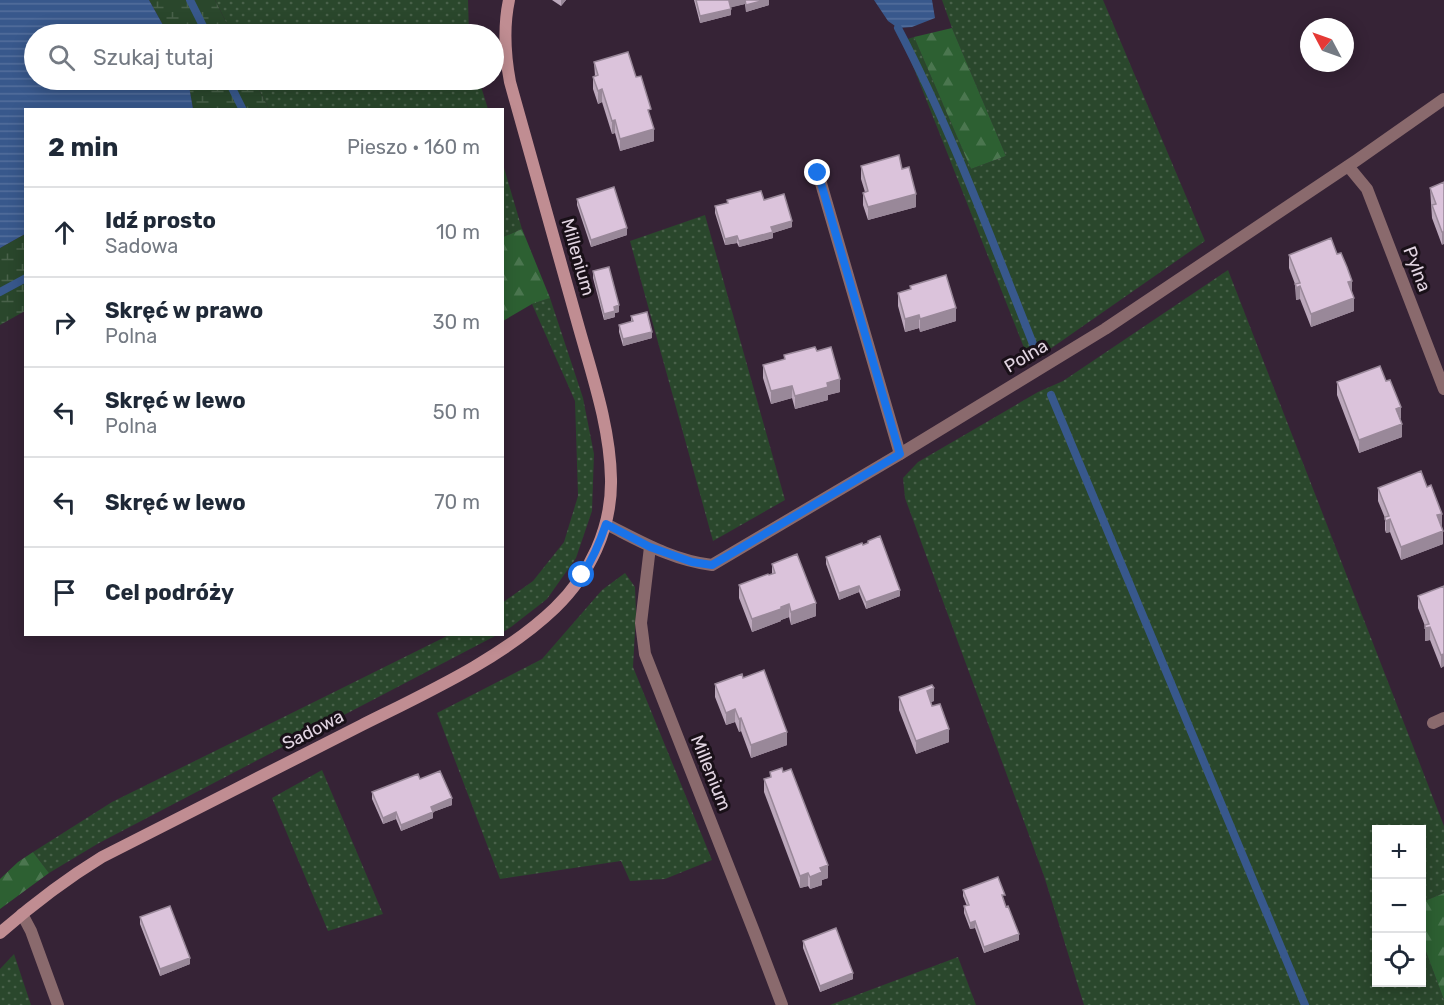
<!DOCTYPE html>
<html lang="pl">
<meta charset="utf-8">
<style>
:root{--surface:#fff;--page:#f6f6f7;--text:#1f2937;--muted:#747a83;--line:#e0e1e3}
body{margin:0;font-family:Rubik,sans-serif;background:var(--page);color:var(--text)}
.controls{position:absolute;right:18px;bottom:18px;display:grid;overflow:hidden;border-radius:0px;box-shadow:0 3px 15px #0003}
.controls button{width:54px;height:54px;display:grid;place-items:center;padding:0;border:0;border-bottom:2px solid var(--line);background:var(--surface);color:var(--text);font:30px sans-serif}
.compass{position:absolute;left:1300px;top:18px;width:54px;height:54px;border-radius:50%;background:var(--surface);box-shadow:0 3px 15px #0003;rotate:311deg}
.stop{position:absolute;width:18px;height:18px;margin:-14px;border:4px solid #1a73e8;border-radius:50%;background:#fff}
.stop.end{background:#1a73e8;border-color:#fff;box-shadow:0 2px 6px #0008}
.list{margin:0;padding:0;list-style:none}
h2{display:flex;justify-content:space-between;align-items:center;height:78px;margin:0;padding:0 24px;font-size:26px}
h2 small{font-size:20px;font-weight:400;color:var(--muted)}
.list li{display:grid;grid-template-columns:39px 1fr auto;gap:18px;align-items:center;box-sizing:border-box;height:90px;padding:0 24px;border-top:2px solid var(--line)}
.list b{display:block;font-size:22px;white-space:nowrap}
.list p{margin:0;font-size:20px;white-space:nowrap;color:var(--muted)}
.list em{font-size:20px;font-style:normal;color:var(--muted)}
.icon{flex:none;width:33px;height:33px;fill:none;stroke:currentColor;stroke-width:2;stroke-linecap:round;stroke-linejoin:round}
.map{position:relative;flex:none;width:1444px;height:1005px;overflow:hidden}
.search{position:absolute;background:var(--surface);box-shadow:0 3px 15px #0003;left:24px;top:24px;width:480px;height:66px;display:flex;align-items:center;gap:15px;box-sizing:border-box;padding:0 21px;border-radius:33px;color:var(--muted);font-size:22px}
.panel{position:absolute;background:var(--surface);box-shadow:0 3px 15px #0003;left:24px;top:108px;width:480px;height:528px;border-radius:0px}
.map>svg:first-child{display:block}
.grass{fill:url(#grass-dots)}
.forest{fill:url(#forest-firs)}
.wetland{fill:url(#wetland-marsh)}
.water{fill:url(#water-rules)}
.lines{fill:none;stroke-linecap:round;stroke-linejoin:round}
.stream{stroke:#38588c;stroke-width:8}
.lane{stroke:#8a6a6d;stroke-width:12}
.street{stroke:#8a6a6d;stroke-width:12}
.secondary{stroke:#c08d92;stroke-width:12}
.wall{fill:#bca8bc}
.shaded-wall{fill:#989}
.building{fill:#dbc3db;stroke:#989;stroke-width:1.5}
.route{stroke:#1a73e8;stroke-width:8}
.labels{text-anchor:middle;dominant-baseline:central;stroke-width:6;stroke-linejoin:round;paint-order:stroke}
.street-label{font-size:18px;fill:#e2d5e2;stroke:#191018}
</style>
<div class="map">
<svg width="1444" height="1005" viewBox="0 0 1444 1005">
<defs>
<pattern id="grass-dots" width="8" height="8" patternUnits="userSpaceOnUse" patternTransform="scale(1.5)"><rect width="8" height="8" fill="#2a472c"/><path d="M2 2h.1M6 6h.1" fill="none" stroke="#49614a" stroke-width="1.8" stroke-linecap="round"/></pattern>
<pattern id="forest-firs" width="22" height="20" patternUnits="userSpaceOnUse" patternTransform="scale(1.5)"><rect width="22" height="20" fill="#2d6032"/><path d="M5 1l3.5 6h-7zM16 11l3.5 6h-7z" fill="#4b764f"/></pattern>
<pattern id="wetland-marsh" width="20" height="14" patternUnits="userSpaceOnUse" patternTransform="scale(1.5)"><rect width="20" height="14" fill="#2a472c"/><path d="M1 5h8M5 5V1M11 12h8M15 12V8" fill="none" stroke="#49614a"/></pattern>
<pattern id="water-rules" width="6" height="5" patternUnits="userSpaceOnUse" patternTransform="scale(1.5)"><rect width="6" height="5" fill="#38588c"/><path d="M0 2.5h6" fill="none" stroke="#546f9c"/></pattern>
</defs>
<rect width="100%" height="100%" fill="#362336"/>
<path class="grass" d="M 215,0 L 468,0 L 469,34 L 232,34 Z
M 942,0 L 1103,0 L 1205,241 L 1030,363 L 911,61 L 901,41 L 914,37 L 971,169 L 1006,156 L 952,28 Z
M 254,80 L 479,80 L 488,109 L 269,109 Z
M 502,161 L 522,229 L 503,237 L 502,237 Z
M 705,215 L 785,500 L 713,541 L 630,241 Z
M 1228,270 L 1444,826 L 1444,893 L 1422,902 L 1422,830 L 1376,830 L 1376,982 L 1422,982 L 1422,941 L 1444,1000 L 1444,1005 L 1084,1005 L 1044,876 L 905,498 L 903,478 L 918,462 L 1038,392 L 1063,381 Z
M 550,298 L 583,398 L 594,454 L 592,511 L 576,558 L 547,599 L 511,627 L 503,632 L 502,603 L 533,581 L 564,542 L 578,496 L 575,401 L 532,304 Z
M 625,573 L 635,587 L 636,613 L 633,667 L 712,860 L 665,879 L 630,881 L 621,861 L 500,879 L 437,713 L 542,659 L 602,590 Z
M 449,635 L 497,635 L 99,843 L 49,873 L 33,852 L 112,802 Z
M 322,770 L 383,914 L 328,931 L 272,798 Z
M 14,954 L 31,1005 L 0,1005 L 0,969 Z
M 958,957 L 976,1005 L 830,1005 Z"/>
<path class="forest" d="M 952,28 L 1006,156 L 971,169 L 914,37 Z
M 522,229 L 550,298 L 532,304 L 503,321 L 503,237 Z
M 33,852 L 49,873 L 0,909 L 0,879 L 18,862 Z
M 1444,893 L 1444,1000 L 1422,941 L 1422,902 Z"/>
<path class="wetland" d="M 149,0 L 215,0 L 232,34 L 168,34 Z
M 188,80 L 254,80 L 269,109 L 193,109 Z
M 25,234 L 25,311 L 0,325 L 0,248 Z"/>
<path class="water" d="M 0,0 L 149,0 L 168,34 L 34,34 L 34,80 L 188,80 L 193,109 L 26,110 L 25,234 L 0,248 Z
M 874,0 L 932,0 L 935,18 L 912,27 L 898,28 L 888,21 Z"/>
<g class="lines">
<path class="stream" d="M 190,0 L 207,34
M 898,28 C 952,131 992,241 1035,349
M 228,80 L 243,110
M 0,292 L 26,278
M 1051,395 L 1305,1005"/>
<path class="lane" d="M 818,173 L 900,454"/>
<path class="street" d="M 1348,166 L 1367,189 L 1444,389
M 606,524 C 642,542 672,560 712,565 L 900,454 L 1105,329 L 1357,160 L 1444,99
M 650,547 L 641,623 L 645,654 L 755,934 L 782,1005
M 1433,723 L 1444,718
M 22,914 L 31,931 L 58,1005"/>
<path class="secondary" d="M 0,933 C 32,905 66,879 102,857 C 189,813 275,769 362,725 C 426,693 503,658 555,608 C 590,574 612,528 611,479 C 610,425 591,372 577,321 C 555,241 532,162 510,82 C 505,55 503,28 509,0"/>
</g>
<path class="wall" d="M 552,0 L 566,0 L 561,6 Z
M 694,0 L 769,0 L 769,5 L 746,12 L 745,4 L 731,7 L 731,15 L 700,23 Z
M 594,62 L 651,120 L 654,141 L 620,151 L 615,133 L 612,134 L 602,102 L 598,104 L 593,89 L 593,77 L 595,76 Z
M 861,166 L 902,169 L 916,207 L 868,220 L 863,205 L 863,193 L 865,192 L 861,179 Z
M 1444,182 L 1442,245 L 1432,218 L 1430,188 Z
M 577,199 L 627,235 L 591,247 L 577,205 Z
M 727,200 L 764,200 L 792,227 L 773,233 L 773,238 L 739,247 L 737,243 L 725,245 L 715,213 L 715,206 L 727,203 Z
M 1337,254 L 1352,293 L 1354,311 L 1311,327 L 1300,299 L 1296,300 L 1296,299 L 1295,284 L 1289,268 L 1289,255 Z
M 593,271 L 619,312 L 615,313 L 615,317 L 604,320 L 593,278 Z
M 910,286 L 956,321 L 920,332 L 919,328 L 905,332 L 898,306 L 898,293 L 910,289 Z
M 631,316 L 652,338 L 623,346 L 619,332 L 619,325 L 631,322 Z
M 784,355 L 840,392 L 828,395 L 828,400 L 795,409 L 792,398 L 771,404 L 763,378 L 763,365 L 784,360 Z
M 1337,382 L 1402,437 L 1359,453 L 1337,395 Z
M 1378,488 L 1442,526 L 1443,544 L 1401,560 L 1390,532 L 1386,533 L 1385,530 L 1385,518 L 1378,501 Z
M 868,541 L 900,596 L 866,609 L 859,592 L 839,600 L 826,564 L 826,557 L 868,543 Z
M 772,564 L 816,616 L 791,625 L 789,617 L 781,620 L 781,621 L 752,632 L 739,598 L 739,585 L 772,574 Z
M 1444,586 L 1444,666 L 1441,668 L 1430,640 L 1425,641 L 1425,626 L 1418,608 L 1418,596 Z
M 743,678 L 787,745 L 751,758 L 741,731 L 739,732 L 735,722 L 726,725 L 715,697 L 715,684 Z
M 899,697 L 934,701 L 931,702 L 932,706 L 949,742 L 916,754 L 899,710 Z
M 770,772 L 828,878 L 822,880 L 822,885 L 810,889 L 808,886 L 800,888 L 764,792 L 764,779 L 770,777 Z
M 420,779 L 452,805 L 433,812 L 433,818 L 401,831 L 396,819 L 383,824 L 372,799 L 372,792 Z
M 963,890 L 1004,901 L 1019,940 L 984,953 L 975,928 L 970,929 L 964,913 L 964,906 L 967,906 L 963,896 Z
M 140,917 L 190,964 L 160,976 L 140,924 Z
M 803,941 L 853,979 L 820,992 L 803,948 Z"/>
<path class="shaded-wall" d="M 561,0 L 566,0 L 561,6 Z
M 734,0 L 745,0 L 745,4 L 729,8 L 729,1 Z
M 765,0 L 769,0 L 769,5 L 746,12 L 746,5 Z
M 731,9 L 731,15 L 700,23 L 700,16 Z
M 602,89 L 602,102 L 598,104 L 598,91 Z
M 615,120 L 615,133 L 612,134 L 612,121 Z
M 654,129 L 654,141 L 620,151 L 620,139 Z
M 916,194 L 916,207 L 868,220 L 868,207 Z
M 792,221 L 792,227 L 773,233 L 773,238 L 739,247 L 739,241 L 771,227 Z
M 627,228 L 627,235 L 591,247 L 591,240 Z
M 1442,232 L 1444,232 L 1444,244 L 1442,245 Z
M 737,236 L 737,243 L 725,245 L 725,239 Z
M 1352,281 L 1352,293 L 1348,282 Z
M 1300,286 L 1300,299 L 1296,300 L 1296,288 Z
M 1354,298 L 1354,311 L 1311,327 L 1311,314 Z
M 619,305 L 619,312 L 615,313 L 615,317 L 604,320 L 604,314 L 614,307 Z
M 956,308 L 956,321 L 920,332 L 920,319 Z
M 919,315 L 919,328 L 905,332 L 905,319 Z
M 652,332 L 652,338 L 623,346 L 623,339 Z
M 840,379 L 840,392 L 828,395 L 828,400 L 795,409 L 795,396 L 827,383 Z
M 792,386 L 792,398 L 771,404 L 771,391 Z
M 1401,407 L 1401,420 L 1396,409 Z
M 1402,424 L 1402,437 L 1359,453 L 1359,440 Z
M 1442,514 L 1442,527 L 1437,515 Z
M 1390,519 L 1390,532 L 1386,533 L 1386,521 Z
M 1443,531 L 1443,544 L 1401,560 L 1401,547 Z
M 859,586 L 859,592 L 839,600 L 839,593 Z
M 900,590 L 900,596 L 866,609 L 866,602 Z
M 816,603 L 816,616 L 791,625 L 791,612 Z
M 789,604 L 789,617 L 781,620 L 781,621 L 752,632 L 752,619 Z
M 1430,627 L 1430,640 L 1425,641 L 1425,628 Z
M 1444,654 L 1444,666 L 1441,668 L 1441,655 Z
M 934,688 L 934,701 L 927,703 L 927,691 Z
M 735,709 L 735,722 L 726,725 L 726,713 Z
M 741,718 L 741,731 L 739,732 L 739,719 Z
M 949,729 L 949,742 L 916,754 L 916,741 Z
M 787,732 L 787,745 L 751,758 L 751,745 Z
M 452,798 L 452,805 L 433,812 L 433,818 L 401,831 L 401,825 L 431,807 Z
M 396,812 L 396,819 L 383,824 L 383,818 Z
M 828,865 L 828,878 L 822,880 L 822,885 L 810,889 L 810,877 L 820,868 Z
M 808,873 L 808,886 L 800,888 L 800,876 Z
M 975,921 L 975,928 L 970,929 L 970,923 Z
M 1019,934 L 1019,940 L 984,953 L 984,947 Z
M 190,958 L 190,964 L 160,976 L 160,969 Z
M 853,973 L 853,979 L 820,992 L 820,986 Z"/>
<path class="building" d="M 696,0 L 734,0 L 729,1 L 731,9 L 700,16 Z
M 745,0 L 765,0 L 746,5 Z
M 628,52 L 636,77 L 641,76 L 651,109 L 648,110 L 654,129 L 620,139 L 615,120 L 612,121 L 602,89 L 598,91 L 593,77 L 598,75 L 594,62 Z
M 899,155 L 902,169 L 909,167 L 916,194 L 868,207 L 863,193 L 868,191 L 861,166 Z
M 1444,182 L 1444,232 L 1442,232 L 1432,205 L 1436,204 L 1430,188 Z
M 614,187 L 627,228 L 591,240 L 577,199 Z
M 761,191 L 764,200 L 784,194 L 792,221 L 771,227 L 773,232 L 739,241 L 737,236 L 725,239 L 715,206 L 728,203 L 727,200 Z
M 1331,238 L 1337,254 L 1341,253 L 1347,267 L 1352,281 L 1348,282 L 1354,298 L 1311,314 L 1300,286 L 1296,288 L 1296,286 L 1295,284 L 1300,283 L 1289,255 Z
M 609,267 L 619,305 L 614,307 L 615,311 L 604,314 L 593,271 Z
M 946,275 L 956,308 L 920,319 L 919,315 L 905,319 L 898,293 L 911,289 L 910,286 Z
M 647,312 L 652,332 L 623,339 L 619,325 L 633,321 L 631,316 Z
M 815,347 L 817,351 L 831,347 L 840,379 L 827,383 L 828,387 L 795,396 L 792,386 L 771,391 L 763,365 L 785,359 L 784,355 Z
M 1380,366 L 1386,381 L 1390,380 L 1401,407 L 1396,409 L 1402,424 L 1359,440 L 1337,382 Z
M 1421,471 L 1427,487 L 1431,485 L 1442,514 L 1437,515 L 1443,531 L 1401,547 L 1390,519 L 1386,521 L 1385,519 L 1385,517 L 1389,516 L 1378,488 Z
M 880,536 L 900,590 L 866,602 L 859,586 L 839,593 L 826,557 L 862,543 L 863,545 L 868,543 L 868,541 Z
M 797,554 L 816,603 L 791,612 L 789,604 L 781,607 L 781,609 L 752,619 L 739,585 L 768,574 L 769,575 L 775,573 L 772,564 Z
M 1444,586 L 1444,654 L 1441,655 L 1430,627 L 1425,628 L 1425,625 L 1429,624 L 1418,596 Z
M 764,670 L 787,732 L 751,745 L 741,718 L 739,719 L 735,709 L 726,713 L 715,684 L 742,674 L 743,678 Z
M 932,685 L 934,688 L 927,691 L 932,706 L 940,704 L 949,729 L 916,741 L 899,697 Z
M 782,768 L 783,772 L 791,769 L 828,865 L 820,868 L 822,872 L 810,877 L 808,873 L 800,876 L 764,779 L 771,777 L 770,772 Z
M 440,771 L 452,798 L 431,807 L 433,812 L 401,825 L 396,812 L 383,818 L 372,792 L 418,774 L 420,779 Z
M 998,877 L 1005,895 L 1002,895 L 1006,907 L 1008,906 L 1019,934 L 984,947 L 975,921 L 970,923 L 964,906 L 969,905 L 963,890 Z
M 170,906 L 190,958 L 160,969 L 140,917 Z
M 836,928 L 853,973 L 820,986 L 803,941 Z"/>
<g class="lines">
<path class="route" d="M 582,575 C 593,559 600,542 606,524 L 650,547 L 692,562 L 712,565 L 900,454 L 818,173"/>
</g>
<g class="labels">
<g class="street-label">
<text transform="translate(578 257) rotate(74)">Millenium</text>
<text transform="translate(1417 269) rotate(69)">Pylna</text>
<text transform="translate(1026 356) rotate(-31)">Polna</text>
<text transform="translate(313 730) rotate(-27)">Sadowa</text>
<text transform="translate(711 773) rotate(68)">Millenium</text>
</g>
</g>
</svg>
<div class="controls">
<button>+</button>
<button>−</button>
<button><svg class="icon" aria-label="locate" viewBox="0 0 24 24"><circle cx="12" cy="12" r="6"/><path d="M12 2v4M12 18v4M2 12h4M18 12h4"/></svg></button>
</div>
<svg class="compass" viewBox="-18 -18 36 36"><path d="M0-13l5 13h-10z" fill="#e53935"/><path d="M0 13l5-13h-10z" fill="#747a83"/></svg>
<div class="stop" style="left:582px;top:575px"></div>
<div class="stop end" style="left:818px;top:173px"></div>
<div class="search"><svg class="icon" aria-label="search" viewBox="0 0 24 24"><circle cx="10" cy="10" r="6"/><path d="M15 15l6 6"/></svg>Szukaj tutaj</div>
<section class="panel">
<h2>2 min<small>Pieszo · 160 m</small></h2>
<ul class="list">
<li><svg class="icon" aria-label="ahead" viewBox="0 0 24 24"><path d="M12 20V5M6 11l6-6 6 6"/></svg><div><b>Idź prosto</b><p>Sadowa</p></div><em>10 m</em></li>
<li><svg class="icon" aria-label="right" viewBox="0 0 24 24"><path d="M7 20v-9h11M14 6l5 5-5 5"/></svg><div><b>Skręć w prawo</b><p>Polna</p></div><em>30 m</em></li>
<li><svg class="icon" aria-label="left" viewBox="0 0 24 24"><path d="M17 20v-9H6M10 6l-5 5 5 5"/></svg><div><b>Skręć w lewo</b><p>Polna</p></div><em>50 m</em></li>
<li><svg class="icon" aria-label="left" viewBox="0 0 24 24"><path d="M17 20v-9H6M10 6l-5 5 5 5"/></svg><div><b>Skręć w lewo</b></div><em>70 m</em></li>
<li><svg class="icon" aria-label="arrive" viewBox="0 0 24 24"><path d="M6 21V4h12l-3 4 3 4H6"/></svg><div><b>Cel podróży</b></div></li>
</ul>
</section>
</div>
